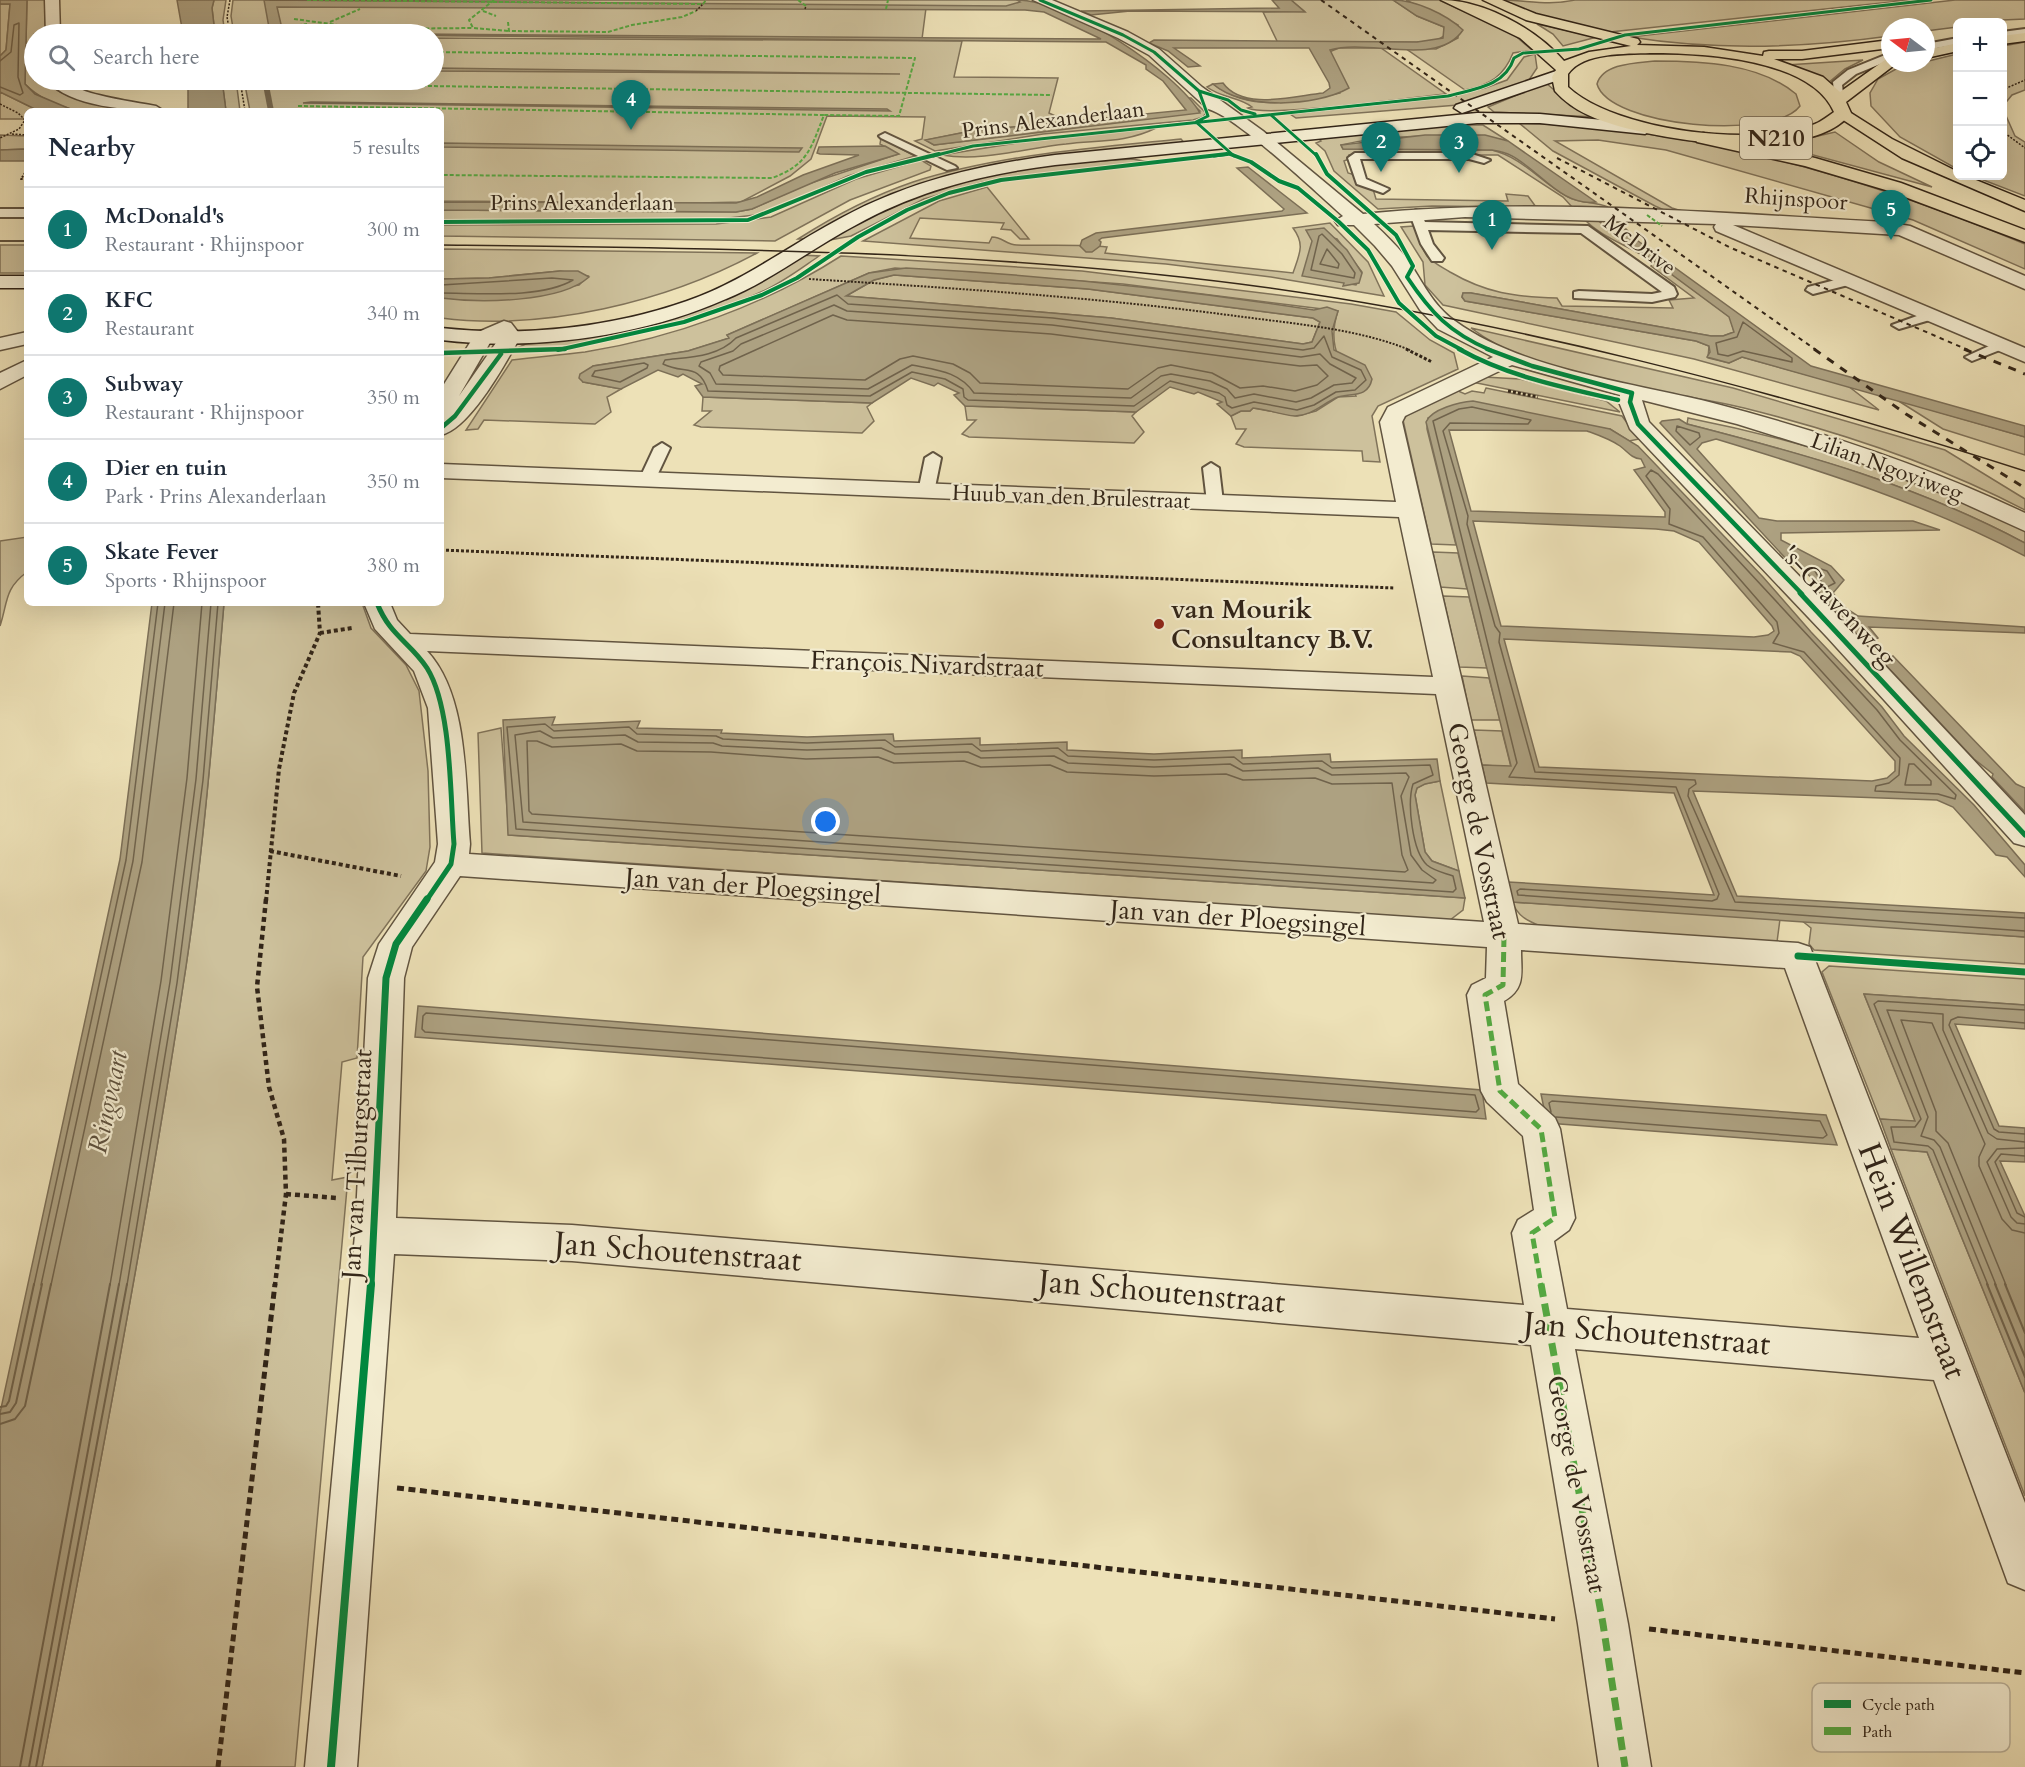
<!DOCTYPE html>
<meta charset="utf-8">
<style>
:root{--surface:#fff;--page:#f2f2f3;--text:#1f2937;--muted:#747a83;--line:#e0e1e3;--accent:#0f766e}
body{margin:0;font-family:Cardo,serif;background:var(--page);color:var(--text)}
.controls{position:absolute;right:18px;top:18px;display:grid;overflow:hidden;border-radius:9px;box-shadow:0 6px 24px #0002}
.controls button{width:54px;height:54px;display:grid;place-items:center;padding:0;border:0;border-bottom:2px solid var(--line);background:var(--surface);color:var(--text);font:30px sans-serif}
.compass{position:absolute;left:1881px;top:18px;width:54px;height:54px;border-radius:50%;background:var(--surface);box-shadow:0 6px 24px #0002;rotate:286deg}
.you{position:absolute;left:826px;top:822px;width:21px;height:21px;margin:-15px;border:4px solid #fff;border-radius:50%;background:#1a73e8;box-shadow:0 0 0 9px #1a73e833}
.badge{display:grid;place-items:center;width:39px;height:39px;border-radius:50%;background:var(--accent);color:#fff;font-size:20px;font-weight:700}
.pin{position:absolute;translate:-50% -50px;filter:drop-shadow(0 2px 3px #0008)}
.pin::after{content:'';position:absolute;top:32px;width:21px;height:18px;background:inherit;clip-path:polygon(0 0,100% 0,50% 100%)}
.list{margin:0;padding:0;list-style:none}
h2{display:flex;justify-content:space-between;align-items:center;height:78px;margin:0;padding:0 24px;font-size:26px}
h2 small{font-size:20px;font-weight:400;color:var(--muted)}
.list li{display:grid;grid-template-columns:39px 1fr auto;gap:18px;align-items:center;box-sizing:border-box;height:84px;padding:0 24px;border-top:2px solid var(--line)}
.list b{display:block;font-size:22px;white-space:nowrap}
.list p{margin:0;font-size:20px;white-space:nowrap;color:var(--muted)}
.list em{font-size:20px;font-style:normal;color:var(--muted)}
.icon{flex:none;width:33px;height:33px;fill:none;stroke:currentColor;stroke-width:2;stroke-linecap:round;stroke-linejoin:round}
.map{position:relative;flex:none;width:2025px;height:1767px;overflow:hidden}
.search{position:absolute;background:var(--surface);box-shadow:0 6px 24px #0002;left:24px;top:24px;width:420px;height:66px;display:flex;align-items:center;gap:15px;box-sizing:border-box;padding:0 21px;border-radius:33px;color:var(--muted);font-size:22px}
.panel{position:absolute;background:var(--surface);box-shadow:0 6px 24px #0002;left:24px;top:108px;width:420px;height:498px;border-radius:9px}
.map>svg:first-child{display:block}
.green{fill:#cdc19c;stroke:#80735a;stroke-width:1.5;fill-rule:evenodd}
.water{fill:#ada181;stroke:#7c6f57;stroke-width:1.5;fill-rule:evenodd}
.lines{fill:none;stroke-linecap:round;stroke-linejoin:round}
.shore-far1{stroke:#70634c;stroke-width:1.5}
.shore{stroke:#70634c;stroke-width:2}
.stream{fill:#7c6f57;fill-rule:evenodd}
.lane-casing{stroke:#615440;stroke-width:4}
.street-casing{stroke:#615440;stroke-width:3}
.secondary-casing{stroke:#322518;stroke-width:3}
.primary-casing{stroke:#322518;stroke-width:3}
.highway-casing{stroke:#322518;stroke-width:3}
.path-far5{stroke:#322518;stroke-width:1.5;stroke-dasharray:2 1.5;stroke-linecap:butt}
.path-far4{stroke:#322518;stroke-width:2;stroke-dasharray:2 1.5;stroke-linecap:butt}
.path-far3{stroke:#322518;stroke-width:3;stroke-dasharray:3 2;stroke-linecap:butt}
.path-far2{stroke:#322518;stroke-width:4;stroke-dasharray:4 3;stroke-linecap:butt}
.path-far1{stroke:#322518;stroke-width:4.5;stroke-dasharray:5 4;stroke-linecap:butt}
.path{stroke:#322518;stroke-width:5;stroke-dasharray:7 4.5;stroke-linecap:butt}
.lane{fill:#f3ecd0;fill-rule:evenodd}
.street{fill:#f3ecd0;fill-rule:evenodd}
.secondary{fill:#f3ecd0;fill-rule:evenodd}
.primary{fill:#ede1b7;fill-rule:evenodd}
.highway{fill:#ede1b7;fill-rule:evenodd}
.tram{stroke:#322518;stroke-width:1.5}
.rail-far1{stroke:#322518;stroke-width:2;stroke-dasharray:4.5 4.5;stroke-linecap:butt}
.rail{stroke:#322518;stroke-width:3;stroke-dasharray:8 8;stroke-linecap:butt}
.quiet-far2{stroke:#54aa42;stroke-width:2;stroke-dasharray:4 2;stroke-linecap:butt}
.quiet-far1{stroke:#54aa42;stroke-width:5;stroke-dasharray:10 5;stroke-linecap:butt}
.quiet{stroke:#54aa42;stroke-width:7;stroke-dasharray:13 7;stroke-linecap:butt}
.cycleway-far5-casing{stroke:#f3ecd0;stroke-width:4.5}
.cycleway-far4-casing{stroke:#f3ecd0;stroke-width:6}
.cycleway-far3-casing{stroke:#f3ecd0;stroke-width:8}
.cycleway-far2-casing{stroke:#f3ecd0;stroke-width:9}
.cycleway-far1-casing{stroke:#f3ecd0;stroke-width:10}
.cycleway-casing{stroke:#f3ecd0;stroke-width:12}
.cycleway-far5{stroke:#00873e;stroke-width:3}
.cycleway-far4{stroke:#00873e;stroke-width:4}
.cycleway-far3{stroke:#00873e;stroke-width:4.5}
.cycleway-far2{stroke:#00873e;stroke-width:5}
.cycleway-far1{stroke:#00873e;stroke-width:7}
.cycleway{stroke:#00873e;stroke-width:8}
.poi-dot{fill:#8f2418;stroke:#f3ecd0;stroke-width:2}
.labels{text-anchor:middle;dominant-baseline:central;stroke-width:4.5;stroke-linejoin:round;paint-order:stroke}
.far-street-label{font-size:22px;fill:#322518;stroke:#f3ecd0}
.shield{fill:#f3ecd0;stroke:#6c614f;stroke-width:1.5}
.shield-label{font-size:24px;font-weight:bold;fill:#322518}
.street-label{font-size:26px;fill:#322518;stroke:#f3ecd0}
.poi-label{font-size:26px;font-weight:bold;fill:#322518;stroke:#f3ecd0;text-anchor:start}
.water-label{font-size:27px;font-style:italic;fill:#5d503d;stroke:#f3ecd0}
.near-street-label{font-size:32px;fill:#322518;stroke:#f3ecd0}
.key{fill:#f3ecd0;stroke:#b9b099;stroke-width:1.5}
.key-label{font-size:16px;fill:#322518}
</style>
<div class="map">
<svg width="2025" height="1767" viewBox="0 0 2025 1767">
<rect width="100%" height="100%" fill="#ede1b7"/>
<filter id="stains"><feTurbulence type="fractalNoise" baseFrequency=".00333" numOctaves="4"/><feColorMatrix values="0 0 0 0 .2 0 0 0 0 .09 0 0 0 0 .02 0 0 0 .5 -.17"/></filter>
<radialGradient id="worn" r=".72"><stop offset=".6" stop-color="#630" stop-opacity="0"/><stop offset="1" stop-color="#630" stop-opacity=".3"/></radialGradient>
<path class="green" d="M 27,0 L 45,0 L 45,34 L 34,34 L 34,80 L 46,80 C 61,101 98,102 121,106 L 116,109 L 135,110 C 99,118 52,111 25,84 Z
M 214,0 L 226,0 L 223,20 L 225,34 L 215,34 L 212,8 Z
M 233,0 L 1022,0 L 1032,5 L 1014,8 L 926,8 L 922,39 L 234,34 L 231,16 Z
M 1291,0 L 1393,0 L 1417,16 L 1444,27 L 1444,36 L 1436,41 L 1417,42 L 1278,43 L 1263,12 L 1304,11 Z
M 1406,0 L 1439,0 L 1512,33 L 1532,50 L 1513,53 C 1504,76 1490,85 1465,90 L 1405,48 L 1436,49 L 1458,38 L 1458,25 Z
M 1498,0 C 1528,0 1546,6 1575,0 L 1910,0 L 1610,32 C 1572,31 1533,13 1498,0 Z
M 1955,0 L 2025,0 L 2025,19 L 1958,22 L 1957,27 L 1926,31 L 1926,27 L 1890,27 L 1890,36 C 1803,48 1717,51 1630,37 Z
M 0,4 L 10,4 L 6,50 L 0,56 Z
M 1537,24 L 1597,37 L 1563,46 L 1553,34 Z
M 434,38 L 962,41 L 954,77 L 1058,78 L 1049,113 L 1068,122 L 971,131 L 926,140 L 934,145 L 1200,111 L 1186,98 L 1191,98 L 1206,113 L 1203,117 L 1193,120 L 1043,134 L 935,151 L 915,141 L 922,139 L 925,117 L 827,116 L 811,159 L 790,176 L 741,202 L 699,203 L 441,201 L 441,111 L 250,111 L 244,80 L 434,80 Z
M 2025,42 L 2025,90 L 2012,95 L 2003,106 L 2003,46 Z
M 1339,48 L 1381,48 L 1446,94 C 1414,97 1267,118 1248,108 L 1252,107 C 1240,97 1221,98 1207,87 L 1213,84 C 1249,113 1299,102 1340,93 L 1329,52 Z
M 1535,54 L 1537,68 L 1529,80 L 1458,105 L 1296,118 L 1290,114 L 1441,98 L 1485,88 L 1507,80 L 1524,57 Z
M 1957,54 L 1958,54 L 1957,169 L 1900,137 L 1871,106 L 1870,93 L 1878,79 L 1896,69 Z
M 1863,60 L 1845,69 L 1828,83 L 1786,65 Z
M 1655,61 C 1701,61 1759,63 1796,94 L 1800,106 C 1774,141 1609,127 1597,84 C 1603,63 1637,63 1655,61 Z
M 222,80 L 236,80 L 240,111 L 226,111 Z
M 1546,83 L 1574,107 L 1596,117 L 1494,112 L 1488,107 Z
M 0,92 L 39,111 L 27,111 L 27,119 L 0,119 Z
M 2003,109 L 2015,136 L 2025,142 L 2025,196 L 1973,176 L 2002,176 Z
M 1519,123 C 1695,127 1864,177 2025,244 L 2025,269 L 1913,220 L 1666,150 L 1598,140 L 1555,141 L 1672,208 L 1698,216 L 1675,215 L 1655,206 L 1553,151 Z
M 1434,125 L 1483,125 L 1508,141 C 1472,131 1377,136 1341,145 L 1343,149 L 1492,150 C 1524,158 1540,182 1568,197 C 1581,204 1594,201 1608,207 L 1573,208 L 1563,197 L 1498,155 L 1349,155 L 1349,159 L 1344,161 L 1348,173 L 1355,175 L 1359,185 L 1373,189 L 1376,199 L 1508,201 L 1506,194 L 1528,196 L 1536,207 L 1432,206 L 1378,209 L 1334,171 L 1325,151 L 1316,143 L 1321,141 L 1319,139 Z
M 1156,128 C 1126,143 1098,140 1066,144 C 1026,148 982,162 942,155 L 1028,141 Z
M 1835,132 L 1879,162 L 1932,187 L 1769,143 L 1797,141 Z
M 0,135 L 27,136 L 27,149 L 0,150 Z
M 881,138 L 915,156 L 848,176 L 764,214 L 720,219 L 441,220 L 441,210 L 736,212 L 752,209 L 805,185 L 898,154 L 880,144 Z
M 1181,139 L 1186,145 L 995,167 L 807,239 L 798,239 C 834,216 872,196 913,182 C 998,155 1092,148 1181,139 Z
M 1132,159 L 1150,162 L 983,182 L 924,199 L 851,236 L 830,240 L 873,212 L 968,178 L 1053,164 Z
M 921,160 L 931,166 L 930,170 L 850,200 L 775,241 L 441,236 L 441,225 L 716,224 L 771,217 L 856,179 Z
M 987,187 L 1029,239 L 1020,239 L 1011,230 L 1001,229 L 1004,223 L 920,218 L 910,238 L 989,243 L 992,237 C 1003,237 1006,245 1017,245 C 1047,246 1078,244 1107,247 L 1105,253 L 1293,273 C 1300,253 1305,244 1293,228 L 1330,223 L 1368,262 L 1384,296 L 1271,277 L 1166,264 L 863,241 L 939,201 ZM 1307,231 L 1337,239 L 1362,272 L 1356,285 L 1344,283 Z
M 1583,218 L 1596,219 L 1610,230 L 1626,229 L 1629,232 L 1618,234 L 1730,317 L 1734,332 L 1723,336 L 1711,336 L 1471,293 L 1463,293 L 1462,297 L 1465,301 L 1696,341 L 1709,346 L 1708,358 L 1729,363 L 1742,357 L 1848,386 L 1879,410 L 1694,359 L 1443,305 L 1425,285 L 1423,262 L 1401,227 L 1414,226 C 1418,236 1421,247 1427,256 C 1433,263 1442,267 1450,272 C 1486,293 1515,297 1557,298 L 1562,306 L 1673,308 L 1669,300 L 1694,298 L 1651,266 L 1653,262 C 1629,245 1603,239 1583,218 Z
M 0,245 L 27,245 L 27,273 L 0,273 Z
M 441,249 L 757,253 C 666,302 545,331 441,318 L 441,298 L 503,298 L 579,285 L 588,276 L 560,271 L 489,278 L 441,279 Z
M 800,255 L 819,256 C 800,269 782,283 761,292 C 709,317 568,357 513,350 L 534,340 L 669,315 Z
M 841,256 L 1082,271 L 1351,304 L 1396,312 L 1430,340 L 1454,353 L 1458,369 L 1378,406 L 1372,416 L 1380,462 L 1363,461 L 1362,451 L 1244,447 L 1236,444 L 1246,429 L 1236,429 L 1231,416 L 1241,411 L 1250,411 L 1253,408 L 1297,416 L 1316,411 L 1338,397 L 1356,396 C 1342,364 1326,346 1338,311 L 1123,284 L 895,268 L 869,273 L 727,335 L 730,338 L 688,351 L 593,366 L 583,382 L 621,389 L 607,397 L 611,412 L 595,424 L 484,420 L 478,429 L 466,430 L 512,360 C 536,357 561,355 585,352 C 673,338 765,305 841,256 Z
M 894,275 L 1088,289 L 1313,318 L 1320,322 L 1312,342 L 1303,344 L 1111,318 L 846,296 L 874,280 Z
M 1471,328 L 1733,388 L 1945,450 L 2025,499 L 2025,510 C 1937,464 1840,432 1744,408 C 1654,386 1547,384 1471,328 Z
M 1484,377 L 1520,379 L 1606,401 L 1620,412 L 1472,382 Z
M 1486,388 L 1622,416 L 1639,439 L 1629,441 L 1610,429 L 1428,418 L 1427,429 L 1456,545 L 1431,544 L 1403,420 L 1408,414 L 1456,390 L 1465,394 L 1472,391 L 1484,393 Z
M 703,397 L 872,403 L 867,407 L 874,421 L 862,433 L 701,427 L 694,425 L 711,411 L 702,411 Z
M 1897,400 L 2025,437 L 2025,455 L 1943,429 Z
M 965,406 L 1136,412 L 1132,416 L 1144,432 L 1134,443 L 969,437 L 962,434 L 976,420 L 967,420 Z
M 1688,418 C 1805,441 1919,477 2025,531 L 2025,543 C 1914,484 1807,455 1687,424 Z
M 27,537 L 27,572 C 4,589 8,602 0,626 L 0,541 Z
M 1433,552 L 1458,553 L 1467,589 L 1440,587 Z
M 1443,596 L 1469,597 L 1487,668 L 1459,667 Z
M 224,603 L 362,603 L 371,628 L 406,665 L 419,691 L 428,771 L 430,847 L 426,871 L 363,957 L 357,1058 L 342,1062 L 332,1180 L 348,1177 L 295,1767 L 42,1767 C 92,1507 143,1247 183,986 C 203,859 213,731 224,603 Z
M 1462,676 L 1489,678 L 1500,720 L 1471,720 Z
M 501,728 L 509,835 L 1465,898 L 1463,910 L 1450,920 L 482,853 L 478,733 Z
M 1474,730 L 1502,731 L 1511,767 L 1482,765 Z
M 1440,781 L 1459,871 L 1432,861 L 1425,852 L 1415,795 L 1417,788 L 1424,784 Z
M 1512,902 L 1780,919 L 1777,942 L 1540,926 C 1526,920 1518,916 1512,902 Z
M 1801,920 L 2025,937 L 2025,964 L 1814,950 L 1809,944 L 1811,928 Z
M 1829,966 L 2025,979 L 2025,1005 L 1864,994 L 1916,1122 L 1880,1119 L 1822,972 Z
M 1891,1149 L 1927,1152 L 2025,1393 L 2025,1496 Z"/>
<path class="water" d="M 0,0 L 27,0 L 25,84 L 35,94 L 75,111 L 39,111 L 0,92 L 0,56 L 6,50 L 10,4 L 0,4 Z
M 177,0 L 214,0 L 212,8 L 215,34 L 183,34 Z
M 264,0 L 1006,6 L 1020,2 L 1017,0 C 1069,0 1176,72 1200,113 L 934,145 L 925,140 L 971,131 L 1186,110 L 1163,81 L 1146,69 L 1146,65 L 1106,42 L 263,34 L 270,33 ZM 277,7 L 1025,10 L 1044,12 L 1101,39 L 283,33 Z
M 1272,0 L 1291,0 L 1305,12 L 1130,11 L 1091,15 L 1081,11 L 1279,8 Z
M 1393,0 C 1415,0 1446,14 1463,30 C 1438,68 1368,38 1330,50 L 1349,88 C 1315,107 1243,110 1213,84 L 1223,83 C 1243,111 1294,96 1323,93 L 1330,88 L 1329,83 L 1309,48 L 1174,48 L 1200,66 L 1188,67 L 1168,51 L 1149,43 L 1154,40 L 1417,42 L 1443,38 L 1444,27 L 1417,16 Z
M 434,68 L 900,74 L 434,71 Z
M 188,80 L 222,80 L 226,111 L 188,111 Z
M 311,102 L 887,109 L 890,111 L 303,103 Z
M 1425,135 L 1485,135 L 1508,141 L 1596,202 C 1561,207 1539,169 1510,155 C 1505,152 1498,151 1492,150 L 1343,149 L 1341,145 Z
M 441,143 L 802,148 L 799,152 L 441,147 Z
M 885,146 L 899,154 L 835,173 L 752,209 L 736,212 L 441,210 L 441,202 L 736,203 L 757,197 L 803,175 L 859,155 L 820,154 L 817,153 L 819,147 Z
M 27,149 L 27,161 L 0,161 L 0,150 Z
M 1248,167 L 1307,213 L 1102,238 L 1099,240 L 1101,242 L 1100,246 L 1092,252 L 1086,252 L 1080,246 L 1082,240 L 1096,233 L 1282,211 L 1284,209 L 1237,168 Z
M 1324,228 L 1347,250 L 1362,273 L 1359,283 L 1343,286 L 1344,283 L 1302,276 L 1312,241 L 1306,230 Z
M 1627,233 L 1811,366 L 2025,426 L 2025,437 L 1742,357 L 1729,363 L 1707,357 L 1710,352 L 1709,346 L 1696,341 L 1465,301 L 1462,297 L 1463,293 L 1471,293 L 1711,336 L 1723,336 L 1734,332 L 1729,317 L 1617,234 Z
M 906,268 C 1043,275 1179,289 1314,310 L 1327,307 L 1338,311 L 1332,331 L 1334,350 L 1365,365 L 1372,379 C 1368,398 1352,393 1338,397 C 1323,403 1312,416 1295,416 C 1280,415 1267,409 1253,408 L 1250,411 L 1241,411 L 1231,416 L 1217,404 L 1222,402 L 1198,392 L 1194,394 L 1170,387 L 1136,412 L 965,406 L 954,395 L 959,393 L 938,383 L 934,386 L 911,378 L 872,403 L 703,397 L 695,386 L 702,384 L 683,374 L 678,377 L 658,370 L 621,389 L 583,382 L 579,378 L 580,374 L 593,366 L 688,351 L 729,338 L 727,335 L 869,273 ZM 894,275 L 1088,289 L 1313,318 L 1320,322 L 1312,342 L 1303,344 L 1111,318 L 846,296 L 874,280 Z
M 560,271 L 578,271 L 589,277 C 560,303 479,303 441,298 L 441,279 L 489,278 Z
M 1473,401 L 1610,429 L 1638,446 L 1763,577 L 1811,632 L 1882,707 L 1904,736 L 1974,805 L 2025,865 L 2025,877 L 2007,857 L 1996,855 L 1953,807 L 1937,800 L 1693,791 L 1737,896 L 2025,913 L 2025,937 L 1512,902 L 1509,882 L 1714,895 L 1674,793 L 1486,783 L 1482,765 L 1511,766 L 1426,422 C 1431,409 1460,402 1473,401 ZM 1449,430 L 1587,431 C 1598,435 1610,439 1620,446 C 1628,452 1631,458 1641,459 L 1645,467 L 1634,470 L 1665,512 L 1665,517 L 1471,511 ZM 1473,521 L 1656,529 L 1674,531 L 1699,542 L 1772,626 L 1774,631 L 1768,635 L 1754,637 L 1501,626 ZM 1504,639 L 1791,652 L 1800,656 L 1895,761 L 1895,771 L 1887,778 L 1872,781 L 1539,767 Z
M 1679,419 L 1687,424 C 1808,455 1914,484 2025,543 L 2025,556 C 1926,504 1822,471 1716,439 L 1702,443 L 1697,449 L 1759,518 L 1777,521 L 1913,521 L 1940,530 L 1781,533 L 1781,540 L 1831,566 L 1844,580 L 1833,593 L 1843,606 L 1858,616 L 2025,627 L 2025,633 L 1869,627 L 1878,638 L 1872,641 L 1862,641 L 1817,590 L 1818,585 L 1801,567 L 1790,563 L 1660,423 L 1662,421 Z
M 152,603 L 224,603 C 213,731 203,859 183,986 C 143,1247 92,1507 42,1767 L 0,1767 L 0,1413 L 120,859 Z
M 1893,656 L 2016,784 L 2025,788 L 2025,812 L 1992,777 L 1993,774 L 1974,759 L 1882,661 Z
M 555,717 L 552,725 L 640,721 L 637,728 L 722,730 L 721,733 L 807,737 L 893,734 L 894,741 L 980,738 L 980,745 L 1067,742 L 1067,750 L 1154,754 L 1242,750 L 1242,758 L 1330,754 L 1331,762 L 1437,759 L 1440,781 L 1425,784 L 1417,788 L 1415,795 L 1425,852 L 1432,861 L 1459,871 L 1465,898 L 508,835 L 503,720 Z
M 1864,994 L 2025,1005 L 2025,1029 L 1955,1024 L 1999,1126 L 2025,1128 L 2025,1162 L 2000,1161 L 2025,1216 L 2025,1393 L 1927,1152 L 1891,1149 L 1880,1119 L 1915,1121 Z
M 418,1006 L 1482,1090 L 1486,1119 L 415,1037 Z
M 1541,1094 L 1826,1115 L 1837,1145 L 1547,1123 Z"/>
<g class="lines">
<path class="shore-far1" d="M 270,0 L 431,0
M 0,61 L 11,52 L 14,25 L 19,23 L 18,77 L 23,93 L 20,95 L 0,87
M 1322,234 L 1342,254 L 1355,273 L 1354,278 L 1311,270 L 1319,236 Z
M 1327,249 L 1339,264 L 1338,268 L 1320,264 Z
M 441,285 L 552,278 L 573,280 C 541,299 478,293 441,293
M 837,295 L 848,304 L 1053,318 L 1303,350 L 1314,348 L 1324,336 L 1332,357 L 1361,370 L 1366,380 L 1355,390 L 1336,392 L 1314,405 L 1297,410 L 1254,402 L 1232,408 L 1227,405 L 1225,397 L 1219,393 L 1170,381 L 1134,406 L 968,400 L 964,397 L 963,389 L 945,379 L 912,372 L 870,396 L 708,391 C 699,362 685,375 663,364 L 665,360 C 690,357 718,357 736,338 Z
M 834,305 L 847,311 L 1052,325 L 1301,357 L 1320,354 L 1330,364 L 1356,378 L 1352,383 L 1334,385 L 1311,398 L 1296,402 L 1254,394 L 1235,398 L 1227,389 L 1210,381 L 1171,374 L 1161,376 L 1131,398 L 974,393 C 959,371 936,370 912,365 L 868,389 L 716,384 L 710,373 L 699,366 L 701,362 L 733,351 L 741,344 Z
M 833,315 L 847,320 L 1051,334 L 1300,366 L 1317,365 L 1328,376 L 1317,385 L 1295,391 L 1263,386 L 1240,388 L 1212,373 L 1171,365 L 1158,368 L 1128,389 L 980,383 L 970,373 L 953,364 L 913,356 L 900,359 L 865,380 L 723,375 L 719,370 L 720,366 Z
M 1743,322 L 1792,358 L 1792,362 L 1743,351 L 1728,356 L 1718,354 L 1716,343 L 1737,337 Z
M 644,363 L 648,365 L 647,368 L 620,382 L 592,376 L 595,371 Z
M 1677,426 L 1699,433 L 1700,437 L 1690,445 L 1676,431 Z
M 1651,470 L 1658,474 L 1877,710 L 1900,740 L 1956,795 L 1955,799 L 1938,794 L 1875,791 L 1876,786 L 1889,783 L 1899,775 L 1900,758 L 1804,652 L 1773,643 L 1779,633 L 1777,622 L 1703,537 L 1669,524 L 1670,509 L 1646,476 Z
M 1812,566 L 1827,571 L 1835,583 L 1825,588 Z
M 545,724 L 554,731 L 629,727 L 637,734 L 716,736 L 723,739 L 807,743 L 885,740 L 895,747 L 972,744 L 981,751 L 1058,748 L 1068,756 L 1154,760 L 1234,757 L 1243,764 L 1322,761 L 1332,768 L 1430,765 L 1433,775 L 1413,784 C 1407,803 1412,851 1427,865 C 1434,871 1445,873 1453,876 L 1456,889 L 1453,892 L 516,829 L 507,727 Z
M 540,731 L 553,738 L 625,735 L 638,742 L 713,743 L 722,746 L 807,750 L 881,748 L 895,754 L 968,752 L 981,758 L 1054,756 L 1068,763 L 1154,767 L 1230,764 L 1243,771 L 1318,768 L 1332,775 L 1406,773 L 1409,777 L 1401,796 L 1411,855 L 1422,870 L 1436,880 L 1433,883 L 523,822 L 515,735 Z
M 527,741 L 537,741 L 552,747 L 621,744 L 637,751 L 711,752 L 806,759 L 878,757 L 894,763 L 964,761 L 981,767 L 1050,765 L 1067,772 L 1154,776 L 1226,774 L 1243,780 L 1315,778 L 1332,784 L 1392,783 L 1402,855 L 1408,870 L 1405,872 L 532,814 L 529,811 Z
M 1909,764 L 1914,764 L 1931,781 L 1931,785 L 1905,785 Z
M 2025,918 L 1735,902 L 1688,796 L 1689,789 L 1696,784 L 1695,780 L 1535,772 L 1499,642 L 1500,633 L 1495,626 L 1467,524 L 1468,516 L 1443,431 L 1450,423 L 1528,424 L 1531,420 L 1472,407 L 1459,409 L 1433,421 L 1517,763 L 1509,777 L 1676,787 L 1719,894 L 1717,899 L 1712,901 L 1520,889 L 1517,891 L 1518,895 L 2025,931
M 426,1013 L 1475,1095 L 1479,1109 L 1476,1112 L 425,1032 L 422,1029 L 423,1016 Z
M 2025,1023 L 1958,1017 L 1951,1020 L 1949,1025 L 1994,1129 L 1999,1132 L 2025,1134
M 1551,1112 L 1549,1103 L 1552,1101 L 1820,1121 L 1827,1135 L 1823,1138 L 1556,1117
M 2025,1148 L 1997,1149 L 1987,1162 L 2011,1217 L 2017,1223 L 2025,1224
M 2025,1156 L 2001,1154 L 1995,1162 L 2017,1213 L 2025,1217
M 34,1285 L 126,860 L 158,603
M 41,1285 L 133,861 L 165,603
M 51,1285 L 142,862 L 174,603
M 110,1285 L 161,981 L 187,778 L 202,603
M 119,1285 L 170,982 L 196,779 L 211,603
M 127,1285 L 177,983 L 203,780 L 218,603
M 1988,1285 L 1933,1150 L 1928,1146 L 1894,1142 L 1891,1127 L 1915,1127 L 1921,1119 L 1874,1004 L 1878,1001 L 2025,1010
M 1996,1285 L 1940,1147 L 1934,1140 L 1921,1136 L 1928,1117 L 1887,1010 L 1943,1014 L 1943,1030 L 1988,1133 L 1997,1139 L 2025,1142
M 2006,1285 L 1948,1143 L 1936,1131 L 1936,1112 L 1901,1020 L 1932,1023 L 1985,1144 L 1979,1157 L 1979,1166 L 2002,1219 L 2012,1230 L 2025,1233"/>
<path class="shore" d="M 1987,1284 L 2025,1377
M 1995,1284 L 2025,1357
M 2005,1284 L 2025,1333
M 0,1407 L 6,1406 L 9,1401 L 34,1284
M 0,1414 L 10,1412 L 16,1403 L 42,1284
M 0,1424 L 15,1419 L 25,1406 L 51,1284
M 20,1767 L 110,1284
M 29,1767 L 119,1284
M 36,1767 L 127,1284"/>
<path class="stream" d="M 262,80 L 268,80 L 274,111 L 268,111 Z"/>
<g class="lane-casing">
<path id="lane" d="M 2025,29 L 2025,35 L 2002,38 L 2002,32 Z
M 1958,38 L 1958,44 L 1926,50 L 1926,44 Z
M 1890,53 L 1890,60 L 1856,74 L 1842,85 L 1844,100 L 1835,102 L 1833,82 L 1848,70 Z
M 885,133 L 955,166 L 957,168 L 947,170 L 881,138 L 879,136 Z
M 1469,153 L 1490,160 L 1484,163 L 1469,159 L 1360,159 L 1366,179 L 1389,189 L 1383,193 L 1357,184 L 1348,158 L 1355,153 Z
M 0,209 L 27,209 L 27,217 L 0,217 Z
M 1416,210 L 1420,211 L 1425,222 L 1588,226 L 1674,287 L 1677,294 L 1675,297 L 1652,302 L 1574,298 L 1574,292 L 1579,291 L 1652,294 L 1662,292 L 1581,233 L 1428,230 L 1433,244 L 1444,258 L 1442,261 L 1432,261 L 1421,244 L 1410,214 Z
M 1847,277 L 1854,281 L 1852,284 L 1813,294 L 1806,290 L 1808,287 Z
M 1928,312 L 1933,313 L 1933,319 L 1899,329 L 1892,325 Z
M 2000,341 L 2005,342 L 2007,345 L 2005,348 L 1972,361 L 1965,357 Z
M 662,443 L 670,448 L 655,480 L 653,483 L 641,483 L 639,480 L 654,448 Z
M 933,453 L 941,458 L 934,492 L 926,497 L 918,492 L 925,458 Z
M 1211,463 L 1219,468 L 1223,502 L 1215,507 L 1207,502 L 1203,468 Z"/>
</g>
<g class="street-casing">
<path id="street" d="M 45,0 L 59,0 L 60,34 L 46,34 Z
M 1033,0 L 1052,0 L 1128,32 L 1159,49 L 1202,87 L 1263,131 L 1363,214 C 1533,197 1715,213 1886,222 L 1910,226 L 2025,276 L 2025,289 L 1899,235 L 1733,225 L 2025,348 L 2025,362 L 1716,231 L 1714,227 L 1716,224 L 1465,217 L 1374,224 C 1386,235 1398,247 1408,260 C 1422,281 1433,306 1455,321 C 1522,370 1633,383 1713,403 C 1820,431 1925,465 2025,513 L 2025,531 L 1939,492 L 1859,462 L 1737,424 L 1642,400 L 1649,422 L 1847,625 L 2025,815 L 2025,846 L 2014,843 L 1827,637 L 1630,429 L 1619,402 L 1620,395 L 1512,365 L 1405,416 L 1402,422 L 1518,924 L 1798,943 L 1810,947 L 2025,1503 L 2025,1590 L 2008,1583 L 1934,1380 L 1575,1349 L 1628,1624 L 1651,1767 L 1599,1767 L 1578,1624 L 1531,1345 L 572,1261 L 394,1254 L 357,1767 L 305,1767 L 355,1235 L 368,978 L 379,944 L 435,862 L 438,844 L 428,708 L 414,671 L 375,629 L 364,603 L 390,603 L 397,620 L 410,634 L 1433,677 L 1399,517 L 441,478 L 441,464 L 1396,502 L 1380,422 L 1388,407 L 1493,357 L 1438,329 L 1420,310 L 1392,266 L 1375,246 L 1354,225 L 1338,225 L 1335,221 L 1343,216 C 1317,193 1236,116 1208,109 L 1149,55 L 1118,38 ZM 427,651 L 1436,694 L 1484,922 L 469,854 L 470,844 C 465,785 469,696 427,651 ZM 460,876 L 1487,947 L 1486,978 L 1472,985 L 1467,995 L 1481,1091 L 1487,1102 L 1523,1136 L 1534,1210 L 1518,1220 L 1512,1233 L 1524,1305 L 572,1225 L 396,1218 L 404,978 L 412,947 ZM 1521,950 L 1785,968 L 1919,1338 L 1567,1309 L 1554,1241 L 1569,1230 L 1575,1218 L 1560,1129 L 1555,1118 L 1518,1084 L 1504,1001 C 1526,988 1521,973 1521,950 Z
M 47,80 C 65,78 74,88 91,93 C 112,99 134,102 156,106 L 164,111 C 132,111 69,107 47,80 Z
M 504,321 L 511,323 L 521,336 C 506,362 471,428 441,435 L 441,389 L 476,333 ZM 500,337 L 459,396 L 491,341 Z
M 27,332 L 27,344 L 0,350 L 0,338 Z
M 27,360 L 27,375 L 0,389 L 0,373 Z"/>
</g>
<g class="secondary-casing">
<path id="secondary" d="M 1559,70 L 1564,72 L 1567,75 L 1564,78 L 1468,111 L 1462,113 L 1454,108 L 1456,105 Z
M 1477,113 L 1540,114 L 1645,124 L 1653,129 L 1645,134 L 1540,123 L 1477,123 L 1055,165 C 984,174 919,190 856,225 C 812,248 772,280 726,299 C 640,337 534,351 441,340 L 441,328 C 522,337 610,328 687,301 C 743,282 791,244 843,217 C 910,181 980,165 1055,155 Z
M 0,276 L 27,276 L 27,288 L 0,288 Z"/>
</g>
<g class="primary-casing">
<path id="primary" d="M 1441,0 C 1484,0 1536,29 1564,61 L 1589,52 L 1631,46 L 1526,20 L 1483,0 L 1502,0 L 1536,14 L 1638,39 L 1640,42 L 1637,45 L 1704,47 L 1763,56 L 1764,52 L 1769,51 L 1802,51 L 1890,40 L 1890,48 L 1802,59 L 1774,59 L 1823,77 L 1840,92 L 1885,60 L 1890,59 L 1890,63 L 1897,63 L 1846,102 L 1851,113 C 1811,167 1641,140 1588,115 C 1575,109 1564,101 1555,91 L 1552,77 L 1556,70 L 1520,38 ZM 1650,53 C 1701,53 1811,58 1834,112 C 1828,116 1822,121 1815,124 C 1755,148 1615,131 1568,87 L 1568,74 C 1583,52 1626,54 1650,53 Z
M 2025,33 L 2025,41 L 2002,44 L 2002,36 Z
M 1958,43 L 1958,51 L 1926,58 L 1926,50 Z"/>
</g>
<g class="highway-casing">
<path id="highway" d="M 1843,108 L 1892,139 L 1958,172 L 1958,176 L 1966,176 L 2025,200 L 2025,211 L 1902,158 L 1837,116 L 1835,113 L 1837,110 Z
M 1703,133 L 1815,158 L 1901,183 L 2025,230 L 2025,242 L 1889,191 L 1805,166 L 1697,142 L 1695,138 Z"/>
</g>
<path class="path-far5" d="M 230,0 L 227,17 L 230,34
M 805,9 L 806,6
M 696,11 L 703,4
M 240,80 L 245,111
M 2002,90 L 2025,80
M 0,104 L 18,113 L 25,120 L 19,129 L 0,138
M 2002,131 L 2025,148
M 12,134 L 27,135"/>
<path class="path-far4" d="M 27,170 L 21,179 L 27,179
M 809,279 C 952,288 1094,297 1236,316 C 1295,324 1355,328 1410,350"/>
<path class="path-far3" d="M 1406,349 L 1432,362
M 1508,391 L 1538,397
M 441,550 L 1394,588"/>
<path class="path-far2" d="M 320,633 L 352,628
M 270,851 L 401,876
M 266,901 L 279,769 L 294,693 L 320,633 L 318,603"/>
<path class="path-far1" d="M 266,899 L 257,987 L 269,1087 L 284,1139 L 286,1194 L 275,1285
M 286,1194 L 337,1198"/>
<path class="path" d="M 397,1488 L 1555,1619
M 1649,1629 L 2025,1673
M 218,1767 L 275,1284"/>
<use href="#lane" class="lane"/>
<use href="#street" class="street"/>
<use href="#secondary" class="secondary"/>
<use href="#primary" class="primary"/>
<use href="#highway" class="highway"/>
<path class="tram" d="M 0,241 L 27,241
M 441,245 C 708,248 975,250 1240,284 C 1507,319 1768,389 2025,471"/>
<path class="rail-far1" d="M 1321,0 L 1816,350
M 1557,158 L 1729,247 L 1968,350"/>
<path class="rail" d="M 1814,349 L 1906,414 L 2025,488
M 1964,349 L 2025,374"/>
<path class="quiet-far2" d="M 307,0 L 703,4 L 706,0
M 494,0 L 469,20 L 473,28 L 509,31
M 798,0 L 806,6
M 886,9 L 888,0
M 483,11 L 496,16
M 294,19 L 367,29 L 473,28
M 330,22 L 360,9
M 508,22 L 509,31 L 608,32 L 632,25 L 682,17 L 696,11
M 286,27 L 307,24
M 434,52 L 915,58 L 899,116 L 824,115
M 290,84 L 1052,95
M 298,106 L 824,115 C 811,148 808,165 772,178 L 441,175
M 1647,215 L 1662,226"/>
<path class="quiet-far1" d="M 1504,937 L 1503,985 L 1485,995 L 1500,1091 L 1541,1129 L 1555,1218 L 1532,1233 L 1541,1285"/>
<path class="quiet" d="M 1541,1284 L 1603,1624 L 1625,1767"/>
<g class="cycleway-far5-casing">
<path id="cycleway-far5" d="M 1040,0 L 1123,35 L 1154,52 L 1199,91 L 1228,100 L 1241,110 L 1255,114
M 1199,91 L 1208,116 L 1196,122 L 1234,156
M 1271,115 L 1317,156
M 933,156 L 973,146 L 1448,96 C 1473,89 1505,87 1514,58 L 1523,53 L 1579,49 L 1625,35 L 1931,0
M 1214,156 L 1229,154"/>
</g>
<g class="cycleway-far4-casing">
<path id="cycleway-far4" d="M 1230,154 L 1251,162 L 1279,181 L 1298,188 L 1339,222 L 1368,250 L 1399,303 L 1436,336 L 1462,350
M 1316,154 L 1327,174 L 1396,235 L 1413,266 L 1407,277 C 1431,313 1450,333 1490,350
M 441,222 L 748,220 L 866,172 L 939,154
M 558,350 L 684,322 L 762,295 L 797,278 L 858,237 L 907,210 L 949,193 L 1001,180 L 1227,154"/>
</g>
<g class="cycleway-far3-casing">
<path id="cycleway-far3" d="M 1459,349 C 1509,377 1563,387 1618,400
M 1487,349 L 1532,366 L 1632,393 L 1630,402 L 1638,424 L 1802,594
M 441,353 L 565,349
M 441,428 L 455,416 L 501,354"/>
</g>
<g class="cycleway-far2-casing">
<path id="cycleway-far2" d="M 1800,593 L 2025,835
M 377,603 C 390,636 410,642 427,668 C 452,708 450,796 454,844 L 451,864 L 426,901"/>
</g>
<g class="cycleway-far1-casing">
<path id="cycleway-far1" d="M 1798,956 L 2025,972
M 371,1285 L 386,978 L 396,944 L 427,899"/>
</g>
<g class="cycleway-casing">
<path id="cycleway" d="M 331,1767 L 371,1284"/>
</g>
<use href="#cycleway-far5" class="cycleway-far5"/>
<use href="#cycleway-far4" class="cycleway-far4"/>
<use href="#cycleway-far3" class="cycleway-far3"/>
<use href="#cycleway-far2" class="cycleway-far2"/>
<use href="#cycleway-far1" class="cycleway-far1"/>
<use href="#cycleway" class="cycleway"/>
</g>
<circle class="poi-dot" cx="1159" cy="624" r="6"/>
<g class="labels">
<g class="far-street-label">
<text transform="translate(1053 120) rotate(-7)">Prins Alexanderlaan</text>
<text transform="translate(1796 199) rotate(4)">Rhijnspoor</text>
<text x="582" y="203">Prins Alexanderlaan</text>
<text transform="translate(1640 245) rotate(37)">McDrive</text>
<text transform="translate(1887 467) rotate(20)">Lilian Ngoyiweg</text>
<text transform="translate(1071 497) rotate(2)">Huub van den Brulestraat</text>
</g>
<rect class="shield" x="1740" y="117" width="72" height="42" rx="4.5"/>
<g class="shield-label">
<text x="1776" y="138">N210</text>
</g>
<g class="street-label">
<text transform="translate(1839 606) rotate(47)">'s-Gravenweg</text>
<text transform="translate(927 664) rotate(2)">François Nivardstraat</text>
<text transform="translate(1479 831) rotate(78)">George de Vosstraat</text>
<text transform="translate(753 886) rotate(4)">Jan van der Ploegsingel</text>
<text transform="translate(1238 918) rotate(4)">Jan van der Ploegsingel</text>
<text transform="translate(357 1164) rotate(-87)">Jan van Tilburgstraat</text>
<text transform="translate(1577 1484) rotate(79)">George de Vosstraat</text>
</g>
<g class="poi-label">
<text x="1171" y="609">van Mourik<tspan x="1171" dy="30">Consultancy B.V.</tspan></text>
</g>
<g class="water-label">
<text transform="translate(108 1102) rotate(-78)">Ringvaart</text>
</g>
<g class="near-street-label">
<text transform="translate(678 1252) rotate(4)">Jan Schoutenstraat</text>
<text transform="translate(1912 1261) rotate(69)">Hein Willemstraat</text>
<text transform="translate(1162 1292) rotate(5)">Jan Schoutenstraat</text>
<text transform="translate(1647 1334) rotate(5)">Jan Schoutenstraat</text>
</g>
</g>
<rect x="1812" y="1683" width="198" height="69" rx="9" class="key"/>
<rect x="1824" y="1700" width="27" height="8" fill="#00873e"/>
<rect x="1824" y="1727" width="27" height="8" fill="#54aa42"/>
<g class="key-label">
<text x="1862" y="1710">Cycle path</text>
<text x="1862" y="1737">Path</text>
</g>
<rect width="100%" height="100%" filter="url(#stains)"/>
<rect width="100%" height="100%" fill="url(#worn)"/>
</svg>
<div class="controls">
<button>+</button>
<button>−</button>
<button><svg class="icon" aria-label="locate" viewBox="0 0 24 24"><circle cx="12" cy="12" r="6"/><path d="M12 2v4M12 18v4M2 12h4M18 12h4"/></svg></button>
</div>
<svg class="compass" viewBox="-18 -18 36 36"><path d="M0-13l5 13h-10z" fill="#e53935"/><path d="M0 13l5-13h-10z" fill="#747a83"/></svg>
<div class="you"></div>
<div class="pin badge" style="left:1492px;top:250px">1</div>
<div class="pin badge" style="left:1381px;top:172px">2</div>
<div class="pin badge" style="left:1459px;top:173px">3</div>
<div class="pin badge" style="left:631px;top:130px">4</div>
<div class="pin badge" style="left:1891px;top:240px">5</div>
<div class="search"><svg class="icon" aria-label="search" viewBox="0 0 24 24"><circle cx="10" cy="10" r="6"/><path d="M15 15l6 6"/></svg>Search here</div>
<section class="panel">
<h2>Nearby<small>5 results</small></h2>
<ul class="list">
<li><span class="badge">1</span><div><b>McDonald's</b><p>Restaurant · Rhijnspoor</p></div><em>300 m</em></li>
<li><span class="badge">2</span><div><b>KFC</b><p>Restaurant</p></div><em>340 m</em></li>
<li><span class="badge">3</span><div><b>Subway</b><p>Restaurant · Rhijnspoor</p></div><em>350 m</em></li>
<li><span class="badge">4</span><div><b>Dier en tuin</b><p>Park · Prins Alexanderlaan</p></div><em>350 m</em></li>
<li><span class="badge">5</span><div><b>Skate Fever</b><p>Sports · Rhijnspoor</p></div><em>380 m</em></li>
</ul>
</section>
</div>
